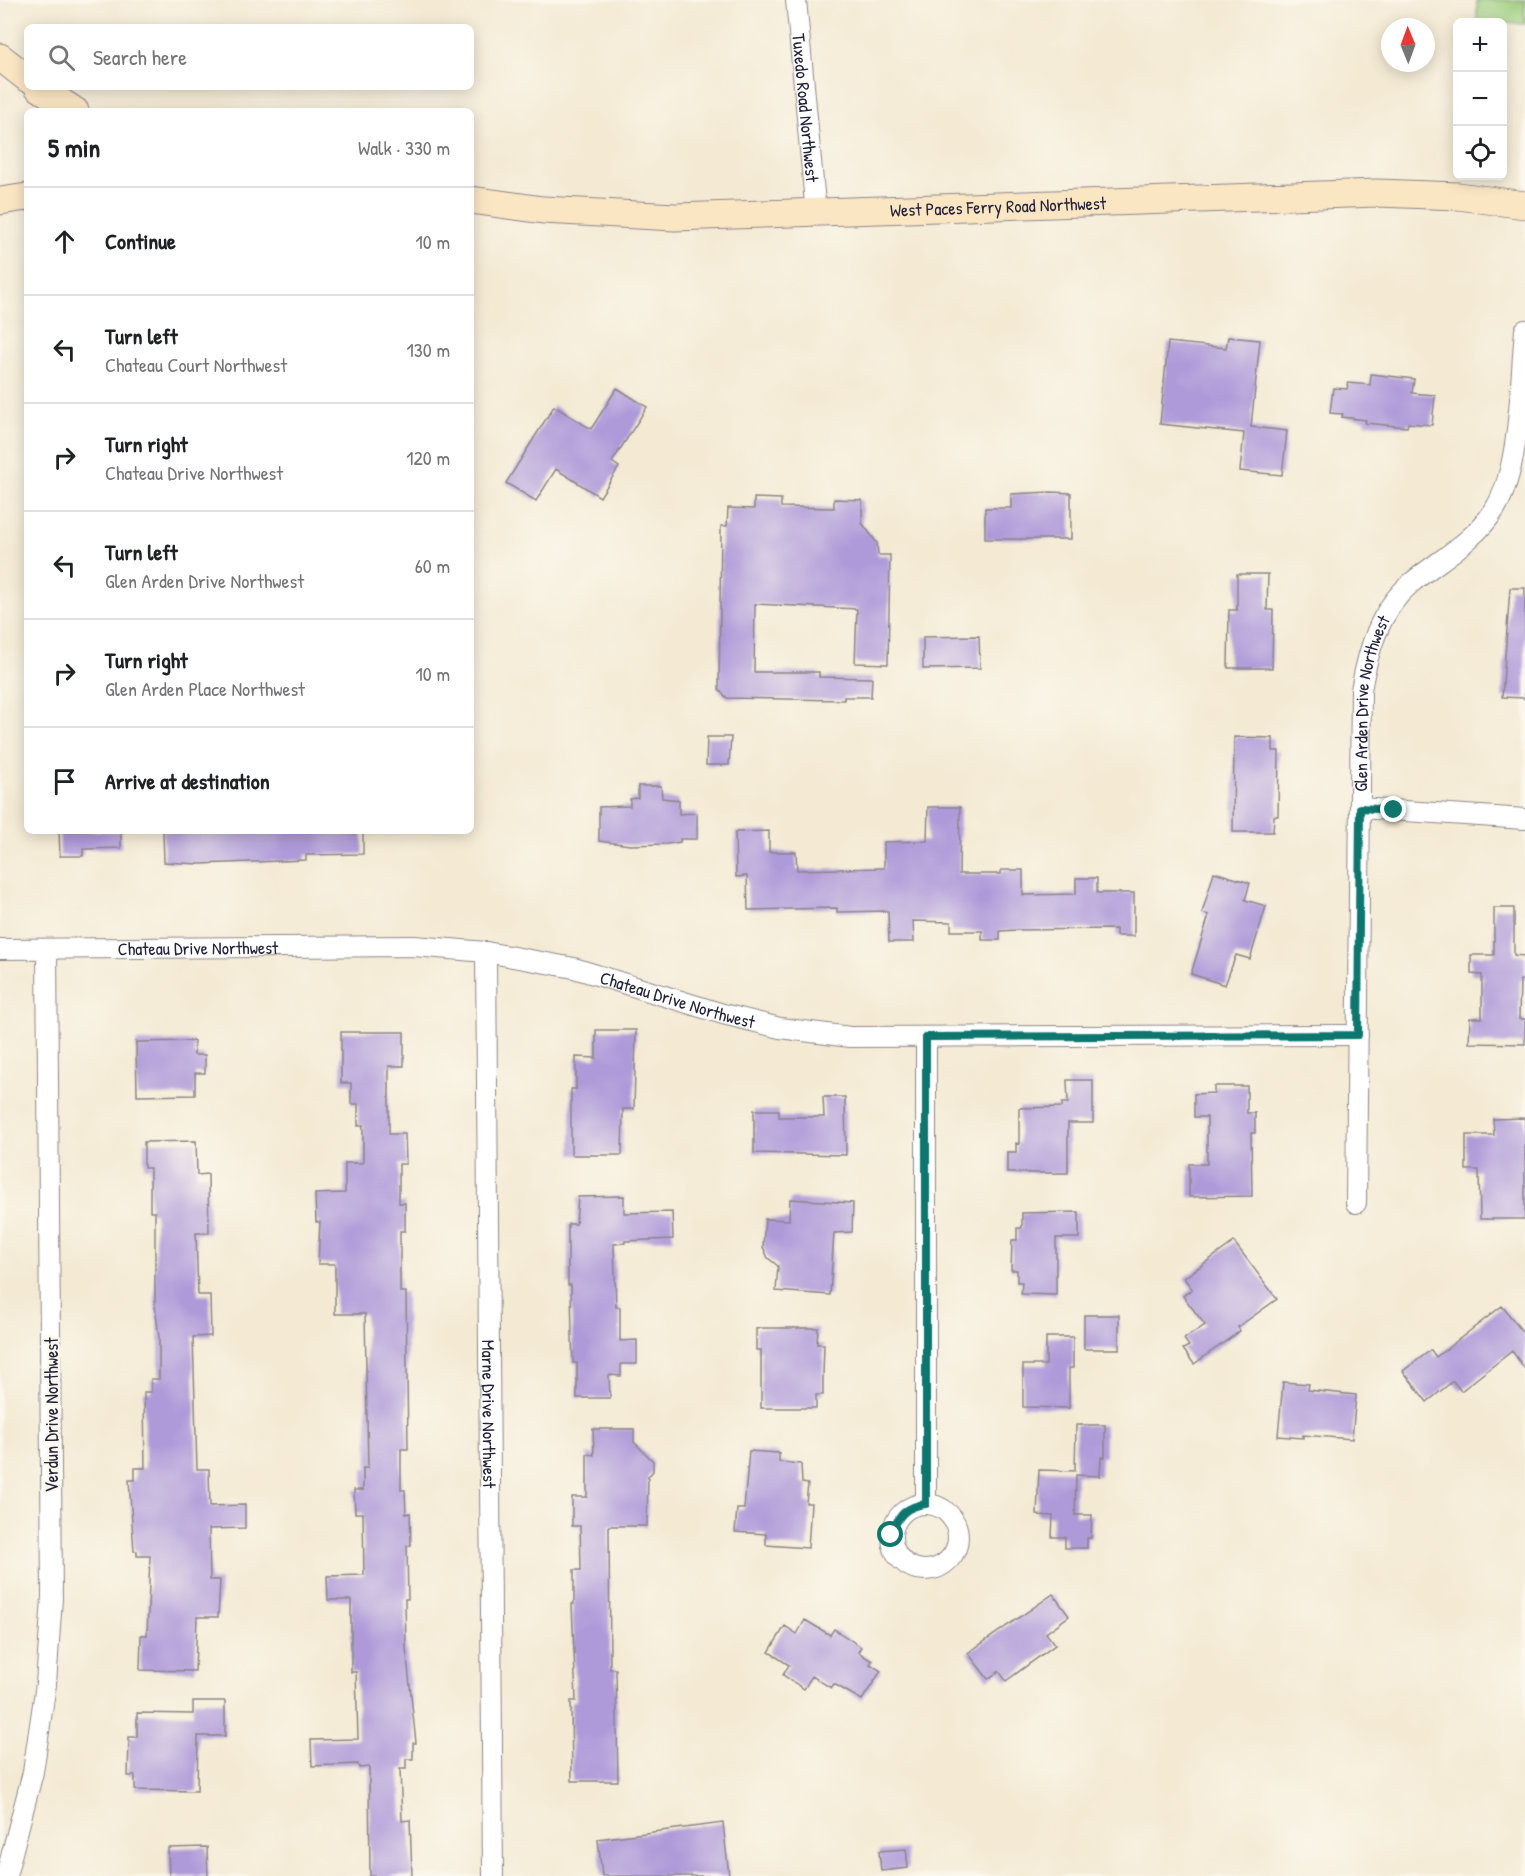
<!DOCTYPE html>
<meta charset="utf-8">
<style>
:root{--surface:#fff;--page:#f6f6f6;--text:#202124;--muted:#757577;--line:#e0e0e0}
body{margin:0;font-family:"Patrick Hand",sans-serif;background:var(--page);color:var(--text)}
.controls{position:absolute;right:18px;top:18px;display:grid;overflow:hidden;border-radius:9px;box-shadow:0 3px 15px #0003}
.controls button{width:54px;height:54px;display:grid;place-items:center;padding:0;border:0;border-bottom:2px solid var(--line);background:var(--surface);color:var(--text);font:30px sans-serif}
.compass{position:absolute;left:1381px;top:18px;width:54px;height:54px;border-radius:50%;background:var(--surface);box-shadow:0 3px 15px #0003;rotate:359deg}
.stop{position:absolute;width:18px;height:18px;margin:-14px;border:4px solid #0f766e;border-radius:50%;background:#fff}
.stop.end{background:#0f766e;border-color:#fff;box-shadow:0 2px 6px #0008}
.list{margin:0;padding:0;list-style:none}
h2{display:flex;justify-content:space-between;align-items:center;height:78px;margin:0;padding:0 24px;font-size:26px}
h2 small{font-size:20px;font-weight:400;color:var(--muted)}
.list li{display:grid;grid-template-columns:39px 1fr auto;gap:18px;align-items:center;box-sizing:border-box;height:108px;padding:0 24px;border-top:2px solid var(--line)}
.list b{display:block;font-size:22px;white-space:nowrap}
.list p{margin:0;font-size:20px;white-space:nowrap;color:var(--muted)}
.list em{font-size:20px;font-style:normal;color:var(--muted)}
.icon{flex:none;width:33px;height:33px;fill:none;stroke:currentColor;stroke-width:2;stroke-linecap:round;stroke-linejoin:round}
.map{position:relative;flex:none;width:1525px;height:1876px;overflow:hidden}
.search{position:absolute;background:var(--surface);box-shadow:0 3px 15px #0003;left:24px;top:24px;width:450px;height:66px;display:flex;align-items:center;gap:15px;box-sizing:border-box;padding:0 21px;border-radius:9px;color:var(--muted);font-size:22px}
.panel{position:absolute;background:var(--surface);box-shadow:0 3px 15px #0003;left:24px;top:108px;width:450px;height:726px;border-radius:9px}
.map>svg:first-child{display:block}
.green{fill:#9cce7e;stroke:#5f785c;stroke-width:1.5}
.building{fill:#af9ad9}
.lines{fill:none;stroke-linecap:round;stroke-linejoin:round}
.street-casing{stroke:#8b8688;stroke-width:22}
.secondary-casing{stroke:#8b8688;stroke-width:29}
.street{stroke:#fff;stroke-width:20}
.secondary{stroke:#fbe6c4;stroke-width:27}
.route{stroke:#0f766e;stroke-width:8}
.labels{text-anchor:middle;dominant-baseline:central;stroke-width:5;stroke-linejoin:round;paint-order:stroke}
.street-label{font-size:18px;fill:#22223b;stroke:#fbf7ec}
</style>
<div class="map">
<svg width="1525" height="1876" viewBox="0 0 1525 1876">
<rect width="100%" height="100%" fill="#fbf7ec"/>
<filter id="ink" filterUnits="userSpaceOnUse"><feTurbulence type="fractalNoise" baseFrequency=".0167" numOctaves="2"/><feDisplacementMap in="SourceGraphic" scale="12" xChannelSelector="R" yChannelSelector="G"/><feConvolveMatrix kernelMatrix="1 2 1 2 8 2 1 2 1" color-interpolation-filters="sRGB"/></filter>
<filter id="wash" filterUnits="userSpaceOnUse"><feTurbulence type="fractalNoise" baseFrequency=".008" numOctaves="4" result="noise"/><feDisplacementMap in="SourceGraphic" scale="24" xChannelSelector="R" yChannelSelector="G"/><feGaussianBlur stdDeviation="1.35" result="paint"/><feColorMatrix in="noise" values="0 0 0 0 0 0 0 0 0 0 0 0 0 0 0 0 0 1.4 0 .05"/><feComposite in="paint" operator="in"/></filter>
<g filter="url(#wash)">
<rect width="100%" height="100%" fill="#f4ead4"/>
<path class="green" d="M 1477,0 L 1525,0 L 1525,24 L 1477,22 Z"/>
<g id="blocks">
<path class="building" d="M 1228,337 L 1260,340 L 1251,427 L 1287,431 L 1282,475 L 1240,471 L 1244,433 L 1160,424 L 1168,342 L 1226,348 Z
M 1371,374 L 1414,379 L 1412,393 L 1435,395 L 1432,425 L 1408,423 L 1407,427 L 1365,423 L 1366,420 L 1342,417 L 1343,414 L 1330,413 L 1333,388 L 1347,389 L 1348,383 L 1370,385 Z
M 617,388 L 647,407 L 612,462 L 619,467 L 600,497 L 556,469 L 536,501 L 506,483 L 554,406 L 591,429 Z
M 1051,492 L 1071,493 L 1071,539 L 985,539 L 985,508 L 1011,508 L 1011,494 Z
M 754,498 L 781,499 L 781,507 L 834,508 L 834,499 L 862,500 L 862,523 L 877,543 L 878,555 L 890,555 L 888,664 L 855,663 L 857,609 L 755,604 L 754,672 L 819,672 L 819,677 L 872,678 L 871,697 L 844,697 L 844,700 L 727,698 L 719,690 L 721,526 L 727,526 L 728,508 L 754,509 Z
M 1237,574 L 1268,574 L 1267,610 L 1273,610 L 1272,668 L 1228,668 L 1229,610 L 1237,610 Z
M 1510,588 L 1525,588 L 1525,698 L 1502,697 Z
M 979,636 L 980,668 L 923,669 L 923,637 Z
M 707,737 L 731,737 L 729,765 L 706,765 Z
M 1234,737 L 1273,738 L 1273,751 L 1279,751 L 1278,816 L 1274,816 L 1273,832 L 1233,832 Z
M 638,786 L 661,786 L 662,798 L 679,800 L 679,814 L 697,813 L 697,839 L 680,839 L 680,842 L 666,844 L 630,845 L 599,841 L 599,807 L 630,806 L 630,799 L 638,798 Z
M 928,807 L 960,807 L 959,874 L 1001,874 L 1001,870 L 1023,870 L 1023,895 L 1076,894 L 1076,878 L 1097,878 L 1097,893 L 1134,893 L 1134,936 L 1116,936 L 1116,929 L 1017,930 L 1000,931 L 1000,940 L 982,940 L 982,931 L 951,931 L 951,922 L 913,921 L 914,942 L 889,942 L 888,911 L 837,912 L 837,908 L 748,910 L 747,876 L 736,877 L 735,832 L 769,831 L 769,852 L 796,852 L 797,870 L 884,868 L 884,842 L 927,841 Z
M 59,831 L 121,831 L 121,848 L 83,849 L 83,856 L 60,856 Z
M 163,831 L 363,831 L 363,854 L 306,855 L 306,860 L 200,864 L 164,862 Z
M 1214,872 L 1250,883 L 1245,900 L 1266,906 L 1250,959 L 1236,955 L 1225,985 L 1191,974 L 1209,915 L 1202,913 Z
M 1494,908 L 1514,908 L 1514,955 L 1525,956 L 1525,980 L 1520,980 L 1519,1019 L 1525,1019 L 1525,1044 L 1469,1043 L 1470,1018 L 1482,1018 L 1482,975 L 1471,974 L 1471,955 L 1494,955 Z
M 596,1030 L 636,1030 L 634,1109 L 623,1109 L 622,1155 L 571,1155 L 571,1089 L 576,1089 L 576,1057 L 596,1058 Z
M 341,1032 L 404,1032 L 404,1066 L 389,1066 L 389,1134 L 405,1134 L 406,1164 L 399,1164 L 399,1203 L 405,1203 L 405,1231 L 400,1231 L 400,1292 L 406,1292 L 408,1449 L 401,1449 L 401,1490 L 405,1490 L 406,1514 L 410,1513 L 411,1546 L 407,1546 L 408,1599 L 405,1599 L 406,1648 L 416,1743 L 413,1743 L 413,1759 L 406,1759 L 406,1769 L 400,1769 L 402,1821 L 410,1820 L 412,1876 L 370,1876 L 369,1767 L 359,1768 L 358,1764 L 312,1766 L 311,1740 L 358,1739 L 356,1672 L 351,1672 L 351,1600 L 328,1600 L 327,1576 L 364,1575 L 363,1513 L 355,1513 L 354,1490 L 363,1490 L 363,1468 L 368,1468 L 365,1314 L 335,1314 L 335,1264 L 318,1264 L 320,1222 L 316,1222 L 315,1194 L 345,1193 L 345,1163 L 363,1163 L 363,1125 L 358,1126 L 358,1104 L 351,1104 L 351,1083 L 341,1083 Z
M 194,1041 L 194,1055 L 205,1055 L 205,1073 L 195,1073 L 195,1095 L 137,1096 L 136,1042 Z
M 1067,1080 L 1093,1080 L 1093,1123 L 1068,1123 L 1068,1173 L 1007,1173 L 1007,1152 L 1016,1152 L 1016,1143 L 1019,1144 L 1019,1108 L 1062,1107 L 1062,1103 L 1068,1103 Z
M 1214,1086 L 1247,1086 L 1247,1113 L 1255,1113 L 1255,1133 L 1251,1133 L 1252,1196 L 1189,1197 L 1189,1164 L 1207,1164 L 1207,1117 L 1194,1117 L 1194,1094 L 1214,1093 Z
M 823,1097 L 845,1097 L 846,1155 L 754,1153 L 754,1110 L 779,1110 L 779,1117 L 824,1117 Z
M 1525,1118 L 1525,1219 L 1480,1219 L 1479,1170 L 1466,1170 L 1466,1135 L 1494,1135 L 1493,1119 Z
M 196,1141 L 197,1175 L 208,1174 L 209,1233 L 196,1233 L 198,1295 L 210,1295 L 211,1336 L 193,1337 L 197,1469 L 209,1469 L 210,1506 L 245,1505 L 245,1528 L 209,1529 L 210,1580 L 220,1580 L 218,1617 L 197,1617 L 195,1671 L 140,1670 L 141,1635 L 147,1635 L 150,1556 L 137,1556 L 137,1551 L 134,1551 L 129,1480 L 135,1480 L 135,1468 L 145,1468 L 144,1392 L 151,1392 L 151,1379 L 159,1379 L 159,1337 L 155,1306 L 155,1212 L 150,1212 L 150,1168 L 144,1168 L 144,1142 Z
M 624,1196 L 624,1213 L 672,1212 L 673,1239 L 625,1241 L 625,1243 L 614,1244 L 616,1307 L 620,1307 L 620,1341 L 637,1340 L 637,1364 L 621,1364 L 621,1376 L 609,1375 L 610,1398 L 577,1398 L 577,1363 L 573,1363 L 572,1337 L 571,1285 L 568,1285 L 568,1224 L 576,1224 L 578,1197 Z
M 790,1199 L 853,1203 L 852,1232 L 834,1233 L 830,1295 L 776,1291 L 778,1266 L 768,1258 L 763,1247 L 765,1219 L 789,1220 Z
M 1079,1212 L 1079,1238 L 1056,1238 L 1056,1295 L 1021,1294 L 1022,1282 L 1017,1282 L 1017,1270 L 1011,1270 L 1012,1240 L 1017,1240 L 1017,1228 L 1022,1228 L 1022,1213 Z
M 1234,1242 L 1277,1299 L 1238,1327 L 1240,1331 L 1194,1364 L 1183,1349 L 1189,1346 L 1184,1339 L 1205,1325 L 1183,1296 L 1192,1289 L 1184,1278 Z
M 1502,1306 L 1525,1335 L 1525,1369 L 1512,1351 L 1461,1391 L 1453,1381 L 1427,1402 L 1403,1371 L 1431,1350 L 1436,1357 Z
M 1084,1315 L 1119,1315 L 1119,1349 L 1084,1349 Z
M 763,1328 L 818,1328 L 817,1344 L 824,1344 L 823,1377 L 823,1395 L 816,1395 L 816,1408 L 761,1408 L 761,1350 L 756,1350 L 756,1329 Z
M 1046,1337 L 1073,1337 L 1073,1368 L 1069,1368 L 1069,1408 L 1023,1407 L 1023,1365 L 1046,1365 Z
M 1283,1382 L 1309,1384 L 1308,1390 L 1356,1395 L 1352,1439 L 1303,1435 L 1303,1438 L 1278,1436 Z
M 1076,1425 L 1105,1425 L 1105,1457 L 1101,1457 L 1100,1476 L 1076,1475 L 1075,1515 L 1092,1515 L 1091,1538 L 1087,1538 L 1087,1548 L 1065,1548 L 1065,1537 L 1052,1537 L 1053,1516 L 1037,1515 L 1039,1470 L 1075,1471 Z
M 593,1429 L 634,1429 L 634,1442 L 653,1461 L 653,1471 L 648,1477 L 647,1526 L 609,1526 L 610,1669 L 616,1669 L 618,1781 L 572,1781 L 571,1701 L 576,1701 L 572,1604 L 574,1604 L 574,1570 L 581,1570 L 580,1526 L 572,1526 L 572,1497 L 587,1497 L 587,1454 L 594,1455 Z
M 749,1451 L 779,1453 L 779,1462 L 801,1464 L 802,1483 L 808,1484 L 806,1503 L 811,1503 L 808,1548 L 766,1545 L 766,1534 L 735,1532 L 737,1509 L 744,1509 Z
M 1053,1594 L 1069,1616 L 1046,1633 L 1055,1645 L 1006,1681 L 999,1671 L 988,1679 L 968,1653 Z
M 805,1620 L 830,1635 L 834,1629 L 861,1647 L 858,1652 L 872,1661 L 870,1664 L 881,1671 L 862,1700 L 834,1684 L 831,1688 L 812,1676 L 804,1689 L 783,1675 L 789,1665 L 769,1652 L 785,1626 L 797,1634 Z
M 193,1701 L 225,1701 L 225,1736 L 198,1736 L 197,1791 L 135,1790 L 135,1776 L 128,1776 L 129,1737 L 137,1737 L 137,1713 L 193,1714 Z
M 723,1823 L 729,1876 L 602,1876 L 598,1839 Z
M 207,1847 L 208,1876 L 169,1876 L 168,1848 Z
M 906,1849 L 908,1868 L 881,1871 L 879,1851 Z"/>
</g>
</g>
<g filter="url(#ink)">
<use href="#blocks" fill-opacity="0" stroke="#8b8688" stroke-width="1.5"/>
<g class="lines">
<g class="street-casing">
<g id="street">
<path id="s1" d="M 796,0 L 816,214"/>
<path d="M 1360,808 L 1525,819"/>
<path id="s2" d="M 0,949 L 414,946 L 486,952 L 574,968 L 723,1014 L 780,1028 L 850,1037 L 1358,1035"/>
<path id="s3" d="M 486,952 L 493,1876"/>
<path id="s4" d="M 1356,1203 L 1361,690 C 1368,651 1379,611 1410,584 C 1440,559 1474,542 1495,509 C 1521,467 1520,380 1525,330"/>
<circle cx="925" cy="1537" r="33"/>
<path d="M 926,1504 L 926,1037"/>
<path d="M 6,1876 L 33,1772 L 46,1684 L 52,1598 L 47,949"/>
</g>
</g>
<g class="secondary-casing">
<g id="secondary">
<path d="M 0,57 L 27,78"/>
<path d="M 38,87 L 75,111"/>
<path id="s5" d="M 471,200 L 543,210 L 675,217 L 1377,193 L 1458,196 L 1525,205"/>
<path d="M 0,201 L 27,197"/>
</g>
</g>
<use href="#street" class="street"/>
<use href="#secondary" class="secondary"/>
</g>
</g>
<g class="lines" filter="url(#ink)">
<path class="route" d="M 891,1535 C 898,1516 905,1506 926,1504 L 926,1037 L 1358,1035 L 1360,808 L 1394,810"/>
</g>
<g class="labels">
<g class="street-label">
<text stroke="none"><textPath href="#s1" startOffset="108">Tuxedo Road Northwest</textPath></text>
<text stroke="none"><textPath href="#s5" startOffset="528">West Paces Ferry Road Northwest</textPath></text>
<text stroke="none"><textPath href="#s4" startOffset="501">Glen Arden Drive Northwest</textPath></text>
<text stroke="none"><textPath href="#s2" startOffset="198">Chateau Drive Northwest</textPath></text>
<text stroke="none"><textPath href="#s2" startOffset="684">Chateau Drive Northwest</textPath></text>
<text stroke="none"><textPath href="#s3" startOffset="462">Marne Drive Northwest</textPath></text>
<text transform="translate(51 1415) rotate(-90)">Verdun Drive Northwest</text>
</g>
</g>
</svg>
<div class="controls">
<button>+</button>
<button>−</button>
<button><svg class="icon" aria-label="locate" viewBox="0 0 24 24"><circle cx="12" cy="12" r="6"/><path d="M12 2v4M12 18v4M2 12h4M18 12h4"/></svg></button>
</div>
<svg class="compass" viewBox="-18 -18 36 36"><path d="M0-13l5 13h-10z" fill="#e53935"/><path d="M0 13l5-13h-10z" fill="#757577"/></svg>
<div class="stop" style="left:891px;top:1535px"></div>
<div class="stop end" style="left:1394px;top:810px"></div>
<div class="search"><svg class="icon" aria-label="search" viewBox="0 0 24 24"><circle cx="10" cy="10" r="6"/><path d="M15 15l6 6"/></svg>Search here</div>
<section class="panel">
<h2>5 min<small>Walk · 330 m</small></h2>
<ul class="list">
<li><svg class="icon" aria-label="ahead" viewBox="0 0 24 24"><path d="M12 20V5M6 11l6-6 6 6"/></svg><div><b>Continue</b></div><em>10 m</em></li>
<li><svg class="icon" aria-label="left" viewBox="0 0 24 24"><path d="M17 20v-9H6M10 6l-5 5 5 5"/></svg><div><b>Turn left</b><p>Chateau Court Northwest</p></div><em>130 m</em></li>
<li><svg class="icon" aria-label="right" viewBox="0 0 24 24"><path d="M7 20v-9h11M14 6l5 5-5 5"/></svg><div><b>Turn right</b><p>Chateau Drive Northwest</p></div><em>120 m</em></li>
<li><svg class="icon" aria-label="left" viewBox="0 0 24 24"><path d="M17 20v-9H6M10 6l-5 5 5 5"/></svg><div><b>Turn left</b><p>Glen Arden Drive Northwest</p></div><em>60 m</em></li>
<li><svg class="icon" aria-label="right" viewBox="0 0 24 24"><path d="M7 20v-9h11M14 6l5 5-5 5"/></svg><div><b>Turn right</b><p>Glen Arden Place Northwest</p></div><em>10 m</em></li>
<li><svg class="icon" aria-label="arrive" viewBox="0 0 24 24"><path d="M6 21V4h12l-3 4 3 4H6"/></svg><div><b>Arrive at destination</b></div></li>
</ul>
</section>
</div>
